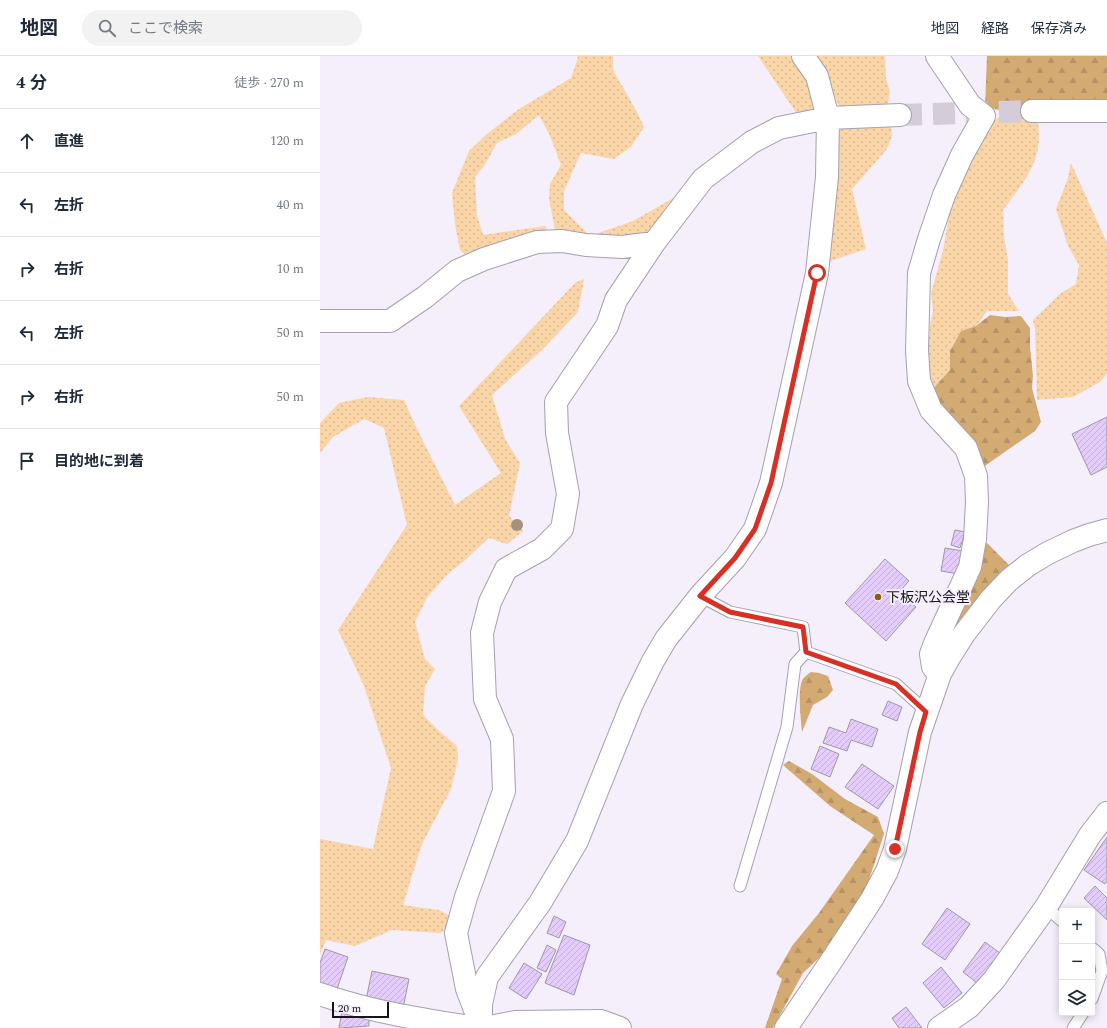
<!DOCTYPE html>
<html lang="ja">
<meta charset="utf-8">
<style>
:root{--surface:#fff;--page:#f2f2f3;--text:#1f2937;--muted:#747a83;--line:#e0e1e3}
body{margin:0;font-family:Spectral,"Noto Sans JP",serif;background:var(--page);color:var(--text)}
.controls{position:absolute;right:12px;bottom:12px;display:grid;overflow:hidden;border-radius:4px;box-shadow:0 2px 10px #0003}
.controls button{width:36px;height:36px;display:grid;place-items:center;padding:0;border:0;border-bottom:1px solid var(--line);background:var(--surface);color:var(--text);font:20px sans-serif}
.scale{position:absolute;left:12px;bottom:10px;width:57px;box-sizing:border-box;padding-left:4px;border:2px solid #17151a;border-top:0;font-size:11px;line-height:14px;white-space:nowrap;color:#17151a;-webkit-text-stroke:3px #f5eefb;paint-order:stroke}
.stop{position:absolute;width:12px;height:12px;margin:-9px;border:3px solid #d93025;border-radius:50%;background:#fff}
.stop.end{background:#d93025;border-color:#fff;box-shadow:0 1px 4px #0008}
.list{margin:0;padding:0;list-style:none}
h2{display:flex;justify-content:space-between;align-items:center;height:52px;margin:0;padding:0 16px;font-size:17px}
h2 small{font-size:13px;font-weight:400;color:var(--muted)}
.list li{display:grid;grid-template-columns:26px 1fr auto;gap:12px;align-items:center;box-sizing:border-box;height:64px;padding:0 16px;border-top:1px solid var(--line)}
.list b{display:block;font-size:15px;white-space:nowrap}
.list em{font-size:13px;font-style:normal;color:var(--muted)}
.icon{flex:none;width:22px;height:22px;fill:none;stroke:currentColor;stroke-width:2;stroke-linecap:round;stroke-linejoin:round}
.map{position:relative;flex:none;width:787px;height:972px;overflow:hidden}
header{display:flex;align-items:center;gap:24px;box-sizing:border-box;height:56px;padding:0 20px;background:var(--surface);border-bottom:1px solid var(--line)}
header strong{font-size:19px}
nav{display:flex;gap:22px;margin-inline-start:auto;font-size:14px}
.search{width:280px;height:36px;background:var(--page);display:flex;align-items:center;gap:10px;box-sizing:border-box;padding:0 14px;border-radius:22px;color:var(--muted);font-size:15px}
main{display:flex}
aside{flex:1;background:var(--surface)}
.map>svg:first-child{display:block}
.grass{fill:url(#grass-dots)}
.forest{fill:url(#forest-firs)}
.building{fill:url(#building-hatch);stroke:#9e98a4}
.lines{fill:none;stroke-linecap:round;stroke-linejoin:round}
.street-tunnel{stroke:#d4cdd9;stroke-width:22;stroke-dasharray:22 11;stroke-linecap:butt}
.lane-casing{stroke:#a6a0ac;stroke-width:13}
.street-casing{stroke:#a6a0ac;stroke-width:24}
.lane{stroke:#fff;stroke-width:11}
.street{stroke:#fff;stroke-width:22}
.tree{fill:#a4907f}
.route{stroke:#d93025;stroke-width:5}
.poi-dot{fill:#8e5e07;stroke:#f5eefb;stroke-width:1.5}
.labels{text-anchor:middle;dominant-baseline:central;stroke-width:4;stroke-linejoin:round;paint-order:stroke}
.poi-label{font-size:14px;fill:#17151a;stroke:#f5eefb;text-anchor:start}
</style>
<header>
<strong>地図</strong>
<div class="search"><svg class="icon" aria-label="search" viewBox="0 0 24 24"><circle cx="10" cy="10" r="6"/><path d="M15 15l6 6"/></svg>ここで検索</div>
<nav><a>地図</a><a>経路</a><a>保存済み</a></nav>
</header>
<main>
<aside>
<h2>4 分<small>徒歩 · 270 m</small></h2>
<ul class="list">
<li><svg class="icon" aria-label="ahead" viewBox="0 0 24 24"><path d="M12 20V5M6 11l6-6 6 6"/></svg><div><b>直進</b></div><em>120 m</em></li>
<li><svg class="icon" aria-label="left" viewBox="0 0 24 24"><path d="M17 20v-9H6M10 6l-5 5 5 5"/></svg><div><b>左折</b></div><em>40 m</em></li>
<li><svg class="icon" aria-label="right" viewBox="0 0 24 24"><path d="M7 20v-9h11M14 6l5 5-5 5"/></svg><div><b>右折</b></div><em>10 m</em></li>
<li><svg class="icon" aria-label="left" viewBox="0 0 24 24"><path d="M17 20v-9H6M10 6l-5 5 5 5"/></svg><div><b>左折</b></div><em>50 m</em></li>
<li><svg class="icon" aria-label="right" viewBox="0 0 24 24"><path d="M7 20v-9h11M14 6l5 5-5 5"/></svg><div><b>右折</b></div><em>50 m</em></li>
<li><svg class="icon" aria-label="arrive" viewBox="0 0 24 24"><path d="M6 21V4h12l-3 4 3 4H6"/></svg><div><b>目的地に到着</b></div></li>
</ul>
</aside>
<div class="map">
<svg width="787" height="972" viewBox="0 0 787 972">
<defs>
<pattern id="grass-dots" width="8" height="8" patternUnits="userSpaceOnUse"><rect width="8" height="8" fill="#fad5a7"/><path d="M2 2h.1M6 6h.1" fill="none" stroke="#d6b68f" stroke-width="1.8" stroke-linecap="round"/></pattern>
<pattern id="forest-firs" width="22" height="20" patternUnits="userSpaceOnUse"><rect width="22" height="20" fill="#d4aa73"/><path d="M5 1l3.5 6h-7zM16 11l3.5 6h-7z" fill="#b59163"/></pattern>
<pattern id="building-hatch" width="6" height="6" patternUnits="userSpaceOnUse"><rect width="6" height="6" fill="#e4ccfc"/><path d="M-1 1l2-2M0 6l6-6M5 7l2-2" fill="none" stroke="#c3aed7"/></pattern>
</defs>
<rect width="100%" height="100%" fill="#f5eefb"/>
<path class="grass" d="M 257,0 L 293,0 L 293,14 L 317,56 L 324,71 L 311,91 L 294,103 L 261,97 L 244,135 L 244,154 L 270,180 L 313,165 L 355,141 L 363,141 L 322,181 L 250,186 L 235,173 L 229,143 L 230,128 L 241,109 L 230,80 L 219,59 L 196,78 L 177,87 L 164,110 L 155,121 L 157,159 L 163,179 L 225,170 L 232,181 L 147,201 L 140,194 L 135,168 L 132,137 L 149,95 L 167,78 L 199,53 L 251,22 L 258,2 Z
M 438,0 L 472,0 L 506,53 L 477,58 Z
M 494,0 L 565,0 L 566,22 L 570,36 L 568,48 L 572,80 L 567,93 L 532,133 L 546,193 L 508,206 L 521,55 L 514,39 L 506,18 Z
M 689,59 L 718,60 C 718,70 720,82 718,92 C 714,116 697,135 683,154 L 684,180 L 688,204 L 688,238 L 699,255 L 667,255 L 656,270 L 641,275 L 630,295 L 630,314 L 609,337 L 603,294 L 610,279 L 610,269 L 613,254 L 611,237 L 623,195 L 633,136 L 667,69 L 680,61 Z
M 751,107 L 787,187 L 787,318 L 780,326 L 753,341 L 717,344 L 715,272 L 713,264 L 740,238 L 756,228 L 759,209 L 748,190 L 736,153 L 748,122 Z
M 264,223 L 258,256 L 224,292 L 172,339 L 185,383 L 200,407 L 189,460 L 203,475 L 187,488 L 169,482 L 143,506 L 129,517 L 108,540 L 95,566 L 105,603 L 115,613 L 105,630 L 103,659 L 119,675 L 137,690 L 138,703 L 131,733 L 102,788 L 83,849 L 119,854 L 139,865 L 120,877 L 72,874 L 35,890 L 6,884 L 0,898 L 0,783 L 53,793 L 71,712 L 44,630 L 18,574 L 87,469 L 64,372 L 44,363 L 13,381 L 0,397 L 0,367 L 19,347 L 48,341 L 84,344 L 98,375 L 135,449 L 181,417 L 139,350 L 255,227 Z"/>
<path class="forest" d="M 667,0 L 787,0 L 787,60 L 779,61 L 690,56 L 665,51 Z
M 670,259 L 685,261 L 701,260 L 710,272 L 710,291 L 713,320 L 712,332 L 721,366 L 715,375 L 659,414 L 609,337 L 630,314 L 630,295 L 641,275 L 656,270 Z
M 667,487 L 692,512 L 621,593 L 660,489 Z
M 491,616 L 499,617 L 508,620 L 513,634 L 507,641 L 493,649 L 482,676 C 481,665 477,631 483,623 C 485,620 488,618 491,616 Z
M 469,705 L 492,718 L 525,743 L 558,761 L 564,778 L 545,836 L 517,885 L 483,917 L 453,972 L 445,972 L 462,923 L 456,918 L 472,890 L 499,857 L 554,779 L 510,750 L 463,709 Z"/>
<path class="building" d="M 787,361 L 787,411 L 771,419 L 752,378 Z
M 635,474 L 645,476 L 640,492 L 631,489 Z
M 625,492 L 643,495 L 639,518 L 621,515 Z
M 565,503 L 589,525 L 579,536 L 596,551 L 566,585 L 525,547 Z
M 568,645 L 582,651 L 577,665 L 562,659 Z
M 531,663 L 558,673 L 552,691 L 531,684 L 527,695 L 503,687 L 509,671 L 526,677 Z
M 500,690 L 519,698 L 510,721 L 491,713 Z
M 542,708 L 574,730 L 558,753 L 525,731 Z
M 787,781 L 787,825 L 785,828 L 764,814 Z
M 775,830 L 787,842 L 787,864 L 764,842 Z
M 627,852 L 650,868 L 625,904 L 602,888 Z
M 234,860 L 246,866 L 239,882 L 227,877 Z
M 244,879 L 270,889 L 254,939 L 225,927 Z
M 665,886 L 684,900 L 661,930 L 643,916 Z
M 227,889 L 236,894 L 226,916 L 217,912 Z
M 5,893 L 28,901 L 17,933 L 0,927 L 0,907 Z
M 204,907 L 222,918 L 206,943 L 189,932 Z
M 621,911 L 642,937 L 624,952 L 603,927 Z
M 52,915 L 89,923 L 83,952 L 46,944 Z
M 586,951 L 602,972 L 579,972 L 572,962 Z
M 22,955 L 49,960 L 49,970 L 19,972 Z"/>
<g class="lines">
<path class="street-tunnel" d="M 580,59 L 712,55"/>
<g class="lane-casing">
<path id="lane" d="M 380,540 L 410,556 L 483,571 L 486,596 L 576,628 L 607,656
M 420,830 L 467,671 L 475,608 L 486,596
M 726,851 L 742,865
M 772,892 L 779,898 L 782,915 L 772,943
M 753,972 L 763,957"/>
</g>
<g class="street-casing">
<path id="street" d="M 617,0 L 650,49 L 664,60 L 642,99 L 624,139 L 609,183 L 599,217 L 597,294 L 599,325 L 611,354 L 646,392 L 656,420 L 657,446 L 655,483 L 650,511 L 616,585 L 611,598 L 613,611 L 620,618
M 712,55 L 787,55
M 0,265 L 70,265 L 105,241 L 137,215 L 164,203 L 217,186 L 242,185 L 266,189 L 302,191 L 334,187
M 0,938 C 51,956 104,964 158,972
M 161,965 L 161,948 L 167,921 L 220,847 L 257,785 L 312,648 L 333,605 L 346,583 L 380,540 L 415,502 L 435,473 L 451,427 L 497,217 L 507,121 L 508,62 L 497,20 L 483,0
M 162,972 L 147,933 L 136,877 L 146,841 L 184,735 L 182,683 L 165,643 L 162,577 L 170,546 L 186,513 L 222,493 L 242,473 L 248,438 L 237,377 L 236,346 L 287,270 L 296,244 L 334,187 L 383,123 L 432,86 L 459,72 L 508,62 L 580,59
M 165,972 L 195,966 L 281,965 L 300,972
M 466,972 L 514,901 L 552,843 L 567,815 L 575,793 L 600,676 L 620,618 L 630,600 L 644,578 L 671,543 L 689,524 L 708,509 L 728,497 L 753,485 L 769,479 L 787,474
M 619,972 L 649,951 L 674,924 L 726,851 L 770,779 L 787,757"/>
</g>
<use href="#lane" class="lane"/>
<use href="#street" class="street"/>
</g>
<circle class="tree" cx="197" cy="469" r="6"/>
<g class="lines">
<path class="route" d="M 497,217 L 451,427 L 435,473 L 415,502 L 380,540 L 410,556 L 483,571 L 486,596 L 576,628 L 606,656 L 600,676 L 575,793"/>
</g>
<circle class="poi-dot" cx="558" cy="541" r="4"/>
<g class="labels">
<g class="poi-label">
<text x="566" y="541">下板沢公会堂</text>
</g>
</g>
</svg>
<div class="controls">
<button>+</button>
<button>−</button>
<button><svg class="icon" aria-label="layers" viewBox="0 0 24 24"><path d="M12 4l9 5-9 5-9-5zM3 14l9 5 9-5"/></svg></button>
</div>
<div class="scale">20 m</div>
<div class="stop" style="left:497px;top:217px"></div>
<div class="stop end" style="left:575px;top:793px"></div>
</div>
</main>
